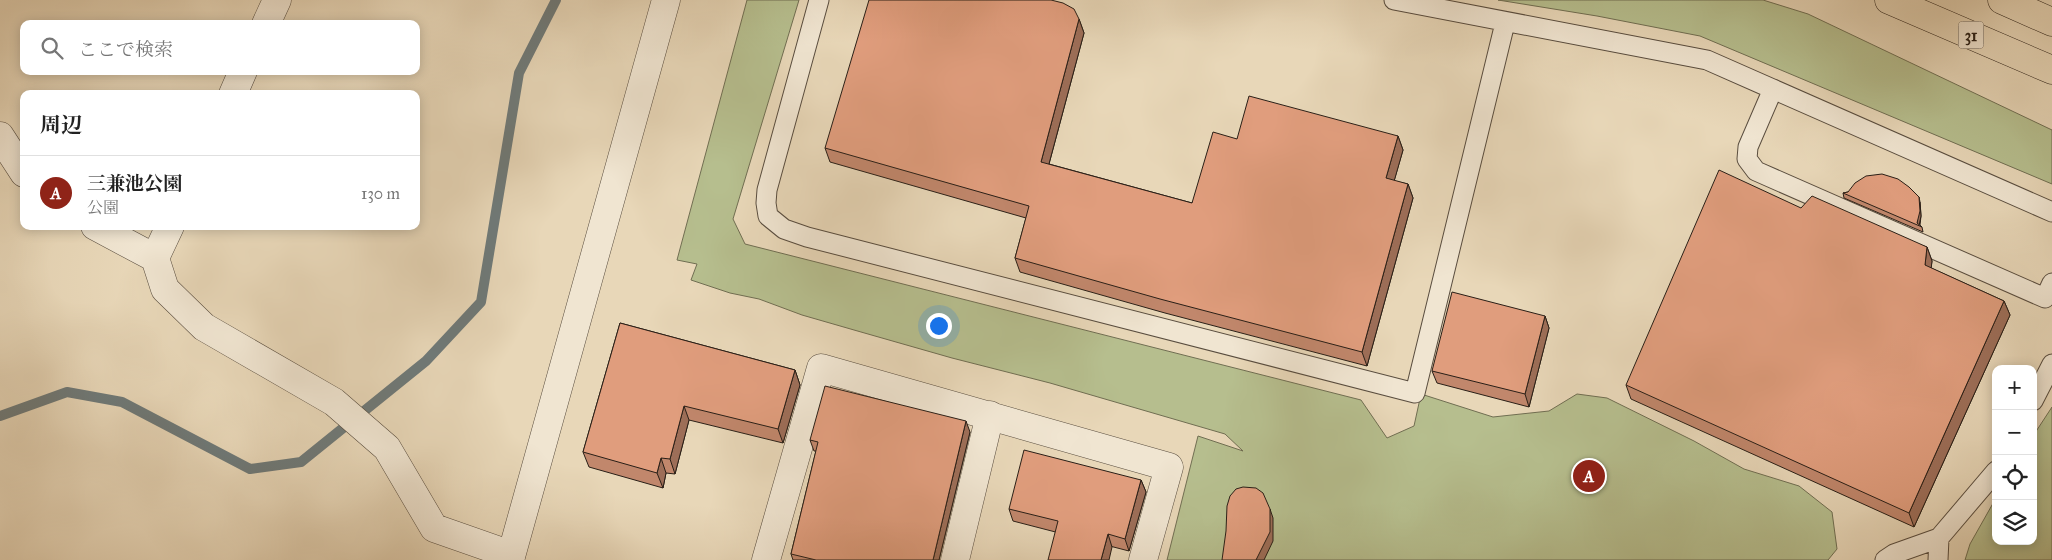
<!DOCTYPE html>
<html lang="ja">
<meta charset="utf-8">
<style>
:root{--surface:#fff;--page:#f2f2f2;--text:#222;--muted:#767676;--line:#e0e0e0;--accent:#8f2418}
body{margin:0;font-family:"IM FELL Great Primer","Noto Serif JP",serif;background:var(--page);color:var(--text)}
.controls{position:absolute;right:15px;bottom:15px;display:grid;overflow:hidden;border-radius:10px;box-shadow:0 2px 12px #0003}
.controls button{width:45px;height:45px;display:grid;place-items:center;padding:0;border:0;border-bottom:1px solid var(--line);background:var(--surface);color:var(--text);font:25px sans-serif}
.you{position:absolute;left:938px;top:325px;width:18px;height:18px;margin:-12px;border:4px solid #fff;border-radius:50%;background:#1a73e8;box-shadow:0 0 0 8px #1a73e833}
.badge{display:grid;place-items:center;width:32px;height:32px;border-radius:50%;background:var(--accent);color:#fff;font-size:16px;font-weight:700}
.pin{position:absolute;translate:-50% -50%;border:2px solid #fff;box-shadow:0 1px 5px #0006}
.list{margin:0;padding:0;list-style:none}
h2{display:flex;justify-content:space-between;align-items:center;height:65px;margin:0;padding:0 20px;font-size:21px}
h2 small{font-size:16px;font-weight:400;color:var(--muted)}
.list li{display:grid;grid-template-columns:32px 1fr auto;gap:15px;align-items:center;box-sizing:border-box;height:75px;padding:0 20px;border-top:1px solid var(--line)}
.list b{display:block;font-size:19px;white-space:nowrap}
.list p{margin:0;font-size:16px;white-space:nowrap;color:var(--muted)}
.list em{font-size:16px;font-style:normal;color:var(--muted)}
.icon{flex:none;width:28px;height:28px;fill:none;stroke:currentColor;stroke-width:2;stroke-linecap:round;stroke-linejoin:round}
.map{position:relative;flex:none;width:2052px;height:560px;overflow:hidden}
.search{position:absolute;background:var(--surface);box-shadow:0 2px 12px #0003;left:20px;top:20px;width:400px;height:55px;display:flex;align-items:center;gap:12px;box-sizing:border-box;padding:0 18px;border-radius:10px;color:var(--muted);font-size:19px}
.panel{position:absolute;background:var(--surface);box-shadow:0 2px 12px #0003;left:20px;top:90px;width:400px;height:140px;border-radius:10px}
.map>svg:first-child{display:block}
.green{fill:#b6be8e;stroke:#706e52}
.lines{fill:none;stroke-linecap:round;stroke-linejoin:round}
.stream{stroke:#6f7a79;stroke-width:10}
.service-casing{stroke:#594d3f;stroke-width:21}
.minor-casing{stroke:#594d3f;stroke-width:29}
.tertiary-casing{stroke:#594d3f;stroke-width:29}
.primary-casing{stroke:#291f17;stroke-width:29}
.service{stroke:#f0e5d1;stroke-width:19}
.minor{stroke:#f0e5d1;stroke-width:28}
.tertiary{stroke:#f0e5d1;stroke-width:28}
.primary{stroke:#e8d7b8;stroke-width:28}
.wall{fill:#c1876c;stroke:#291f17}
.shaded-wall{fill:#9d6e58;stroke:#291f17}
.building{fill:#e09d7d;stroke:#291f17}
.labels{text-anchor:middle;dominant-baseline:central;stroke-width:4;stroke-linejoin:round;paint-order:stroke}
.shield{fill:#f0e5d1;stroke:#655a4f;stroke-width:1}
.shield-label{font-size:16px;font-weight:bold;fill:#291f17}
</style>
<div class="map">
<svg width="2052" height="560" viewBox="0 0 2052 560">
<rect width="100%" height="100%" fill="#e8d7b8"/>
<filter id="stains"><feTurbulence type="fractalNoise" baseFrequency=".004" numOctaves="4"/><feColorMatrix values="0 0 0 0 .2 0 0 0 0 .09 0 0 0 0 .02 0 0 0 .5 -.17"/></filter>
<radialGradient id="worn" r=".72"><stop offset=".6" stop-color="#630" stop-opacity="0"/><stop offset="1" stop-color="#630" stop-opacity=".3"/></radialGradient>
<path class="green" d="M 747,0 L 799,0 L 733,219 L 745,244 L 1361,400 L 1387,438 L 1414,426 L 1421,394 L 1493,417 L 1549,411 L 1577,394 L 1607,398 L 1694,441 L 1744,469 L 1799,486 L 1832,512 L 1837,549 L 1828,560 L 1167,560 L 1198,436 L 1243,451 L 1225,434 L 1050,383 L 952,358 L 861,332 L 802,315 L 759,299 L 730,293 L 691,280 L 697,264 L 677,260 Z
M 1498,0 L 1763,0 L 1808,14 L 2052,130 L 2052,184 L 1700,36 L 1597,16 Z
M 2052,407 L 2052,560 L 1965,560 L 1970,544 L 1996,498 L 1996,541 L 2033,541 L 2033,436 Z"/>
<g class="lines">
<path class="stream" d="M 0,416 L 67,392 L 122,402 L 250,469 L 301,462 L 426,361 L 481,302 L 519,73 L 556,0"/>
<g class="service-casing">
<path id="service" d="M 819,0 L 767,190 L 766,203 L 768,216 L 784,229 L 807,237 L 1415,393 L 1505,23
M 1394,0 L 1707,60 L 2052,212
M 1773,89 L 1748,147 L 1747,159 L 1756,171 L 2045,298 L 2052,283
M 2033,401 L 2052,364
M 1885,560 L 1894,554 L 1939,538 L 1996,471
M 1938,560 L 1939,538"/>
</g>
<g class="minor-casing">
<path id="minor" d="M 266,24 L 277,0
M 233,94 L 243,71
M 0,136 L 24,173
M 95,226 L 155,258 L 165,289 L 204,327 L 334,402 L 387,448 L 434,528 L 511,555
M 155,258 L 170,226
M 766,560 L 821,368 L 1169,467 L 1143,560
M 955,560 L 990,415"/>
</g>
<g class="tertiary-casing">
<path id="tertiary" d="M 510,560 L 666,0"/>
</g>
<g class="primary-casing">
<path id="primary" d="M 1889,0 L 2052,70
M 2002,0 L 2052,22"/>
</g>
<use href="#service" class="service"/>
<use href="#minor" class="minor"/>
<use href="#tertiary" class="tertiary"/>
<use href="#primary" class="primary"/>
</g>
<path class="wall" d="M 1079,19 L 1084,33 L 1049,164 L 1192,203 L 1237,139 L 1398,136 L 1403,150 L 1394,181 L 1408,184 L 1413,198 L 1367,366 L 1165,313 L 1020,272 L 1015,258 L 1026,218 L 830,162 L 825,148 Z
M 1848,192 L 1920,202 L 1921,216 L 1920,225 L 1922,227 L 1923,232 L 1844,198 L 1843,193 Z
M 1801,208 L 1927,247 L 1932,261 L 1931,268 L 2004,301 L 2010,315 L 1914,527 L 1631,399 L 1626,385 Z
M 1545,316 L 1549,328 L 1529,407 L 1437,383 L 1432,371 Z
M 620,323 L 795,370 L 800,385 L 783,443 L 689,420 L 675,474 L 666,473 L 663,488 L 589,467 L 583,452 Z
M 970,432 L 939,560 L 793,560 L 791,554 L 816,451 L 814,451 L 810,440 Z
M 1141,480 L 1146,492 L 1129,551 L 1013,521 L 1009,509 Z"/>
<path class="shaded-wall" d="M 1079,19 L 1084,33 L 1046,175 L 1041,162 Z
M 1398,136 L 1403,150 L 1391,192 L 1386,178 Z
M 1408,184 L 1413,198 L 1367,366 L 1362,352 Z
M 1919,197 L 1920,202 L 1921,216 L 1919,226 L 1917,223 Z
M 1927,247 L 1932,261 L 1930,278 L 1925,265 Z
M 2004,301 L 2010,315 L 1914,527 L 1909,513 Z
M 1545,316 L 1549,328 L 1529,407 L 1525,394 Z
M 795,370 L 800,385 L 783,443 L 778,429 Z
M 684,406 L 689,420 L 675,474 L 670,459 Z
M 966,421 L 970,432 L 939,560 L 933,560 Z
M 661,458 L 666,473 L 663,488 L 657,473 Z
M 1141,480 L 1146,492 L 1129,551 L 1125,539 Z
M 1270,509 L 1273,518 L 1273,541 L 1264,560 L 1256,560 Z
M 1108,534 L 1112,547 L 1109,560 L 1101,560 Z"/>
<path class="building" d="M 869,0 L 1051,0 L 1063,3 L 1074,9 L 1079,19 L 1041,162 L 1192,203 L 1213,132 L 1237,139 L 1249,96 L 1398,136 L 1386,178 L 1408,184 L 1362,352 L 1160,299 L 1015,258 L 1029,206 L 825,148 Z
M 1719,170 L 1801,208 L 1812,196 L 1927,247 L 1925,265 L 2004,301 L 1909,513 L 1626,385 Z
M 1882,174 L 1898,179 L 1909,187 L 1919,197 L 1920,211 L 1917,223 L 1922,227 L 1843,193 L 1848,192 L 1855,183 L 1866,176 Z
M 1452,292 L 1545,316 L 1525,394 L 1432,371 Z
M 620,323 L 795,370 L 778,429 L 684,406 L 670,459 L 661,458 L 657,473 L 583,452 Z
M 825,386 L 966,421 L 933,560 L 816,560 L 791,554 L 818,442 L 810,440 Z
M 1024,450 L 1141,480 L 1125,539 L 1108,534 L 1101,560 L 1048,560 L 1058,521 L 1009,509 Z
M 1243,487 L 1256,488 L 1263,493 L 1270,509 L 1270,532 L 1256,560 L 1222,560 L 1226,531 L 1227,506 L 1230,496 L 1236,489 Z"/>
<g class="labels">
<rect class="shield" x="1958.5" y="21.5" width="25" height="27" rx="4"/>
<g class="shield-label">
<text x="1971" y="35">31</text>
</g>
</g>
<rect width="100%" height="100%" filter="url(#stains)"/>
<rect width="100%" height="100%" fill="url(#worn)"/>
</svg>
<div class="controls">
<button>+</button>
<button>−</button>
<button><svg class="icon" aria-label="locate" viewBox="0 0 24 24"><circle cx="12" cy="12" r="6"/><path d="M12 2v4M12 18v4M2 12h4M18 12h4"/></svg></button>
<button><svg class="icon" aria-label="layers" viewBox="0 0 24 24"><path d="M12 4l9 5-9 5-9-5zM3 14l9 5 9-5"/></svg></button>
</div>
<div class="you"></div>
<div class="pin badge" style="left:1589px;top:476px">A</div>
<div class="search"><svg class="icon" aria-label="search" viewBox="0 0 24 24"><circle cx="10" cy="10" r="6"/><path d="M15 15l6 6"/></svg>ここで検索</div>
<section class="panel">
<h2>周辺<small></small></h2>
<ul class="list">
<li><span class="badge">A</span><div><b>三兼池公園</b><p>公園</p></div><em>130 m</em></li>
</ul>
</section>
</div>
